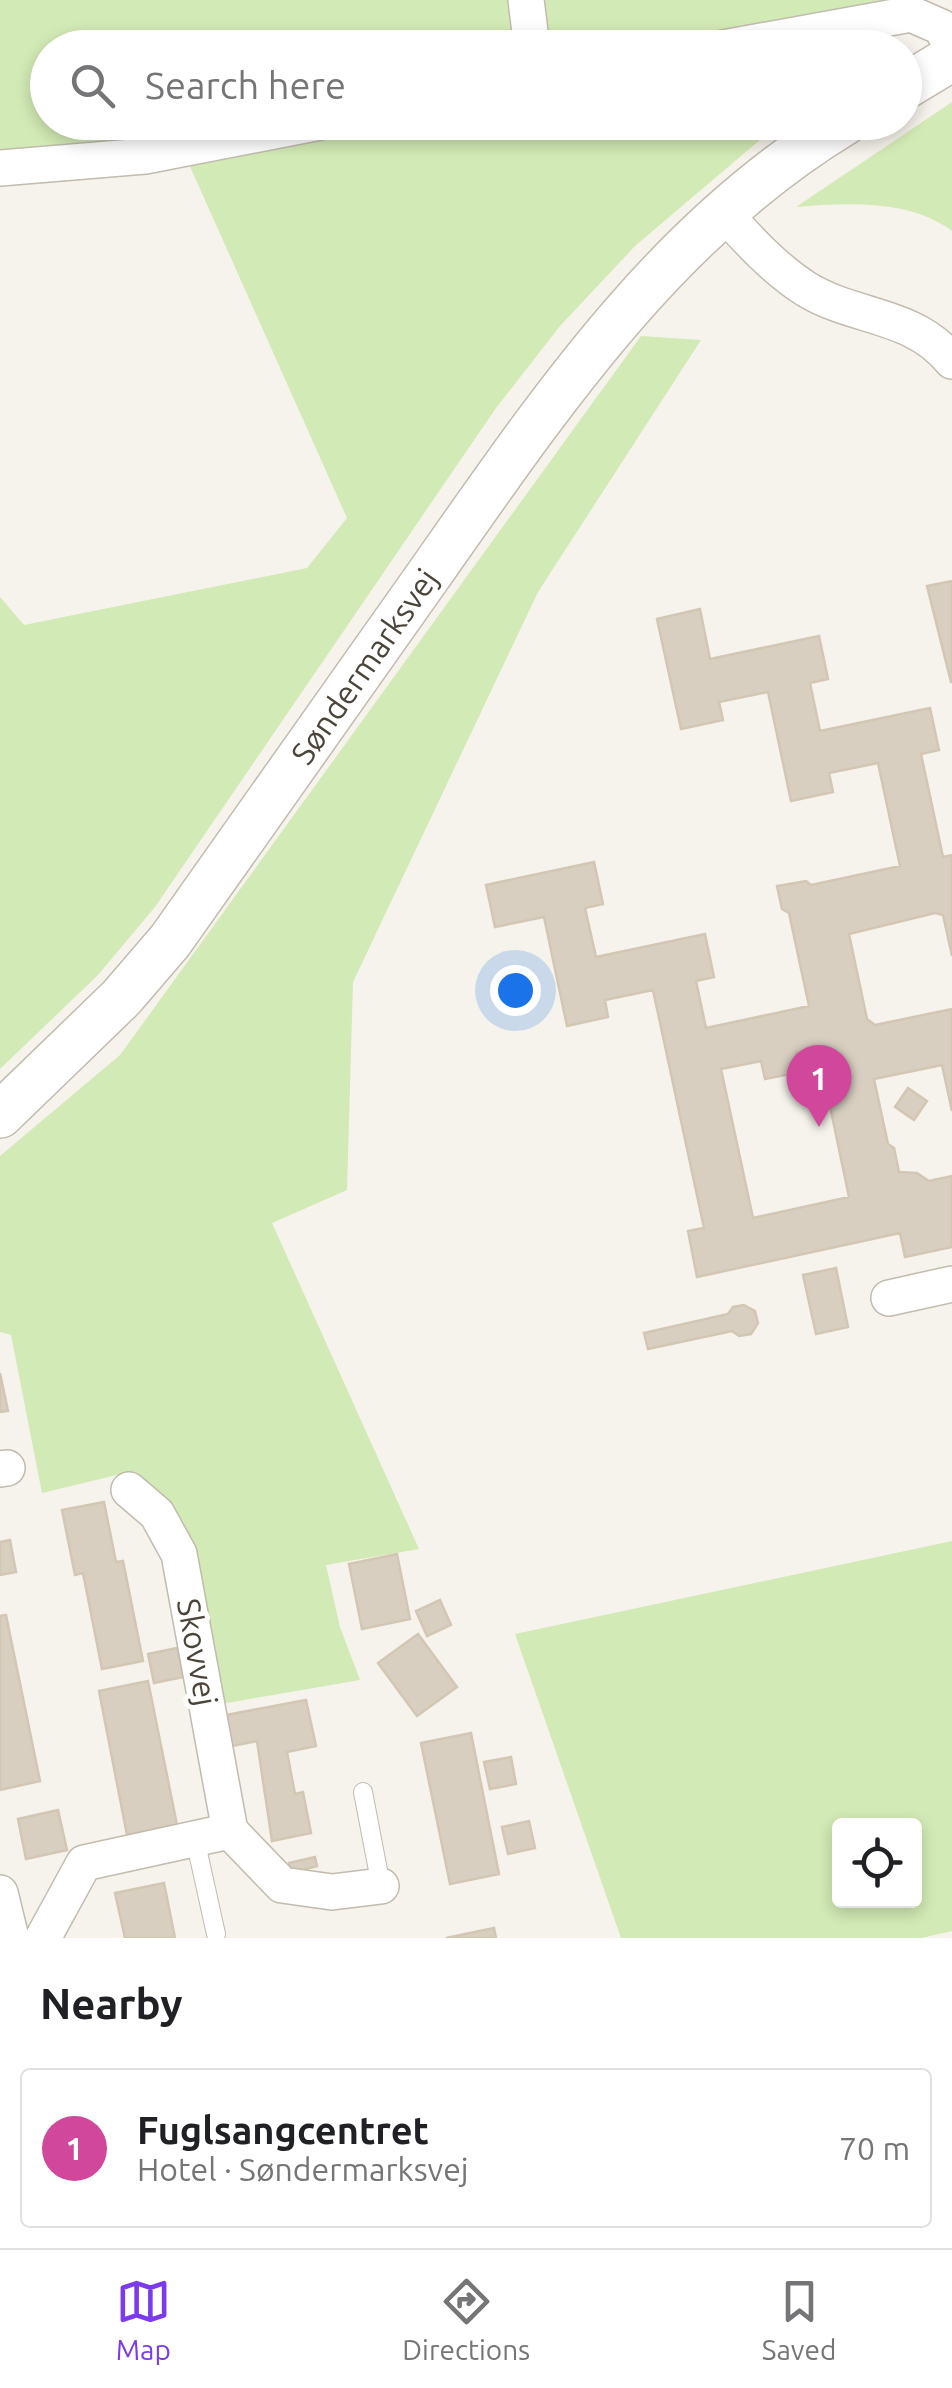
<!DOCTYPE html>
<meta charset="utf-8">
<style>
:root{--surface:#fff;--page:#f2f2f2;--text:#202124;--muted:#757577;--line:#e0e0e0;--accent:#7c3aed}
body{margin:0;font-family:Ubuntu,sans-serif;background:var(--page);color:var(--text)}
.controls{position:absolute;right:30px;bottom:30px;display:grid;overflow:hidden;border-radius:10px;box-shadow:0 5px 15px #0003}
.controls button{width:90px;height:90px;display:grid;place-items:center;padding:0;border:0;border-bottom:2px solid var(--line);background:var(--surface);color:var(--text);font:50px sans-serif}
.you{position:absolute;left:515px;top:990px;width:35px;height:35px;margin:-25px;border:8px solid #fff;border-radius:50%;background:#1a73e8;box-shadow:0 0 0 15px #1a73e833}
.badge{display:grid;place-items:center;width:65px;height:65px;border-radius:50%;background:var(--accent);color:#fff;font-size:32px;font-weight:700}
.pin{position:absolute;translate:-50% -82px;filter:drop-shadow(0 2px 5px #0008)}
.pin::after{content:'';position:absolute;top:52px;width:35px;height:30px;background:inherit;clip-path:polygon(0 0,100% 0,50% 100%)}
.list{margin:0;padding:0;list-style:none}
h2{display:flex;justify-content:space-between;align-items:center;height:130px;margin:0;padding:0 40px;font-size:42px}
h2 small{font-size:32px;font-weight:400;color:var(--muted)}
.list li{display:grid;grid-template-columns:65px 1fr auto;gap:30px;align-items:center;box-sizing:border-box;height:160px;margin:0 20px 20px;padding:0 20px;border:2px solid var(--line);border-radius:10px}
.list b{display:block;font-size:38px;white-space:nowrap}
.list p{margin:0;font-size:32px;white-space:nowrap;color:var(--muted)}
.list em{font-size:32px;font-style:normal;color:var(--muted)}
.icon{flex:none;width:55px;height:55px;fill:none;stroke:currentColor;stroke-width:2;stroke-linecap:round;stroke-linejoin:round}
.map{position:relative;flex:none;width:952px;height:1938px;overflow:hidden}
.search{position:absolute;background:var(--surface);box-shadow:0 5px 15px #0003;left:30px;right:30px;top:30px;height:110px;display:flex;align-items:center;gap:25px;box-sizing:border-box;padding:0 35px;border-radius:55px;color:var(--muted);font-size:38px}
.sheet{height:310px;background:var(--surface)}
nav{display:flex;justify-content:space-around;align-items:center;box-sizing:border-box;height:140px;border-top:2px solid var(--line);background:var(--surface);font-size:28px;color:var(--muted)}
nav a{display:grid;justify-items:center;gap:5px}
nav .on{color:var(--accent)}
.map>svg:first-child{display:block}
.green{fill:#d2eab5;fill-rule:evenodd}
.building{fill:#d8cfc1;stroke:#d3c7b4;stroke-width:2.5;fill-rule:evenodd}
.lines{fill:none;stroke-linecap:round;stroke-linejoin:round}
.service-casing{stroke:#c2bbae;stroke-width:20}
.minor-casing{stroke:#c2bbae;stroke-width:38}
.tertiary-casing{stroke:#c2bbae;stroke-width:48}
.service{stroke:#fff;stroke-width:18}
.minor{stroke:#fff;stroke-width:35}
.tertiary{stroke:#fff;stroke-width:45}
.labels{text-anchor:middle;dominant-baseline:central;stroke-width:10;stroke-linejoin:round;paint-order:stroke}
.street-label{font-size:32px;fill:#4b4439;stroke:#fff}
</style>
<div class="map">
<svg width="952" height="1938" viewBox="0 0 952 1938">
<rect width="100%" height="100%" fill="#f6f3ec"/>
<path class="green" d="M 0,0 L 897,0 L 647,47 L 48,48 L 48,122 L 251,123 L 144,143 L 0,155 Z
M 952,102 L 952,231 C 909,199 847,203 796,207 Z
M 392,123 L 780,123 L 635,246 L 560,326 L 496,408 L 155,907 L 98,975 L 0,1069 L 0,597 L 24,625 L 307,568 L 347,518 L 188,162 Z
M 641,336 L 701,340 L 538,592 L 353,982 L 347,1190 L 272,1223 L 419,1549 L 326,1565 L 340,1627 L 360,1680 L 221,1704 L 166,1504 L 121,1474 L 42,1493 L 11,1335 L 0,1332 L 0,1156 L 120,1055 Z
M 952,1541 L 952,1931 L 921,1938 L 621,1938 L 515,1634 ZM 840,1826 L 914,1826 L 914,1900 L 840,1900 Z"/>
<path class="building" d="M 952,581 L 952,682 L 951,682 L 927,586 Z
M 700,609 L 710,659 L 819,636 L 828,679 L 810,683 L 820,731 L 930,708 L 939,750 L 921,754 L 943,857 L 952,855 L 952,956 L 943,915 L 935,913 L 849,934 L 867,1019 L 875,1025 L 952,1009 L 952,1111 L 942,1065 L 874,1079 L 888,1144 L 894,1148 L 899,1172 L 917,1173 L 929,1181 L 952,1176 L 952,1247 L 905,1257 L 900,1233 L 697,1277 L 688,1231 L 704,1228 L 653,990 L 605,1000 L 608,1017 L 567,1026 L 544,917 L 495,927 L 486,885 L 594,862 L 603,904 L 585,908 L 596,957 L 705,934 L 714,977 L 696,981 L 706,1028 L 809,1006 L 789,913 L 782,909 L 777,886 L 806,881 L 811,885 L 900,866 L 878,763 L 829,773 L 833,792 L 791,801 L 768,692 L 719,702 L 723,720 L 681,729 L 657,619 ZM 818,1049 L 849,1197 L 753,1218 L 721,1069 L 761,1061 L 765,1079 L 800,1072 L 796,1053 Z
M 908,1088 L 927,1101 L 914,1120 L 895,1107 Z
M 836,1268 L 848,1327 L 816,1334 L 803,1275 Z
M 744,1305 L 755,1311 L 758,1323 L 751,1334 L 739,1336 L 732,1331 L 648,1349 L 644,1333 L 728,1314 L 733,1307 Z
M 0,1373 L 8,1411 L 0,1412 Z
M 104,1502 L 116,1562 L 123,1561 L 143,1661 L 102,1669 L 83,1573 L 75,1575 L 62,1510 Z
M 10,1540 L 16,1572 L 0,1575 L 0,1542 Z
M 397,1554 L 410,1619 L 362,1629 L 349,1564 Z
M 440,1600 L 451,1625 L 427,1636 L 416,1611 Z
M 6,1615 L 40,1781 L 0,1790 L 0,1616 Z
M 418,1634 L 457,1687 L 417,1716 L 378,1663 Z
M 177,1648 L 183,1677 L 154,1683 L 148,1654 Z
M 148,1681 L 177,1825 L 127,1835 L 99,1691 Z
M 306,1700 L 316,1746 L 287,1752 L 295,1794 L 303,1792 L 311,1833 L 272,1841 L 257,1741 L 232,1746 L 226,1715 Z
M 471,1733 L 499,1874 L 450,1884 L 421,1743 Z
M 511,1757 L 516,1784 L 490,1789 L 484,1762 Z
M 58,1810 L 67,1850 L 26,1859 L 18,1819 Z
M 529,1821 L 535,1848 L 508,1854 L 502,1827 Z
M 315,1857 L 317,1866 L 291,1873 L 289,1863 Z
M 164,1883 L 175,1938 L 125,1938 L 115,1893 Z
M 494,1928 L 496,1938 L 446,1938 Z"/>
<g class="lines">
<g class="service-casing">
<path id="service" d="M 363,1792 L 381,1886
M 195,1839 L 216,1934"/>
</g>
<g class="minor-casing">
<path id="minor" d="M 526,0 L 532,48
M 723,48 L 911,14 L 941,27 L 952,47
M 0,168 L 145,156 L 320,122
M 725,214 C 749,241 775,269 806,289 C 855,319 913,313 952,361
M 889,1298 L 952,1284
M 0,1469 L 7,1468
M 129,1490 L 157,1514 L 179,1554 L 230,1831
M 0,1893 L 11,1938
M 43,1938 L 84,1863 L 230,1831 L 282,1885 L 332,1892 L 381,1886"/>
</g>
<g class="tertiary-casing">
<path id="tertiary" d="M 904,87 L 952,58
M 0,1115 L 121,998 L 170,941 C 256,819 342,697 428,576 C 547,407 663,232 845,122"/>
</g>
<use href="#service" class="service"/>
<use href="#minor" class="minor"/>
<use href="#tertiary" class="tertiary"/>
</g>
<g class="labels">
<g class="street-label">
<text transform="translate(364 666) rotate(-55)">Søndermarksvej</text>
<text transform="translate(198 1652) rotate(80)">Skovvej</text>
</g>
</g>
</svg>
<div class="controls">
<button><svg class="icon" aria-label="locate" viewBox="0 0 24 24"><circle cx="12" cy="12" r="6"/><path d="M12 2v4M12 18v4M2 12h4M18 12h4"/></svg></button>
</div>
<div class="you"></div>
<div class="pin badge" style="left:819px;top:1127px;background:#d1479c">1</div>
<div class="search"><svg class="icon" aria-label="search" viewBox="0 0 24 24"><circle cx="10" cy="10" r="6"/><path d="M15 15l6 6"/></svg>Search here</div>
</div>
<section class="sheet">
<h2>Nearby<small></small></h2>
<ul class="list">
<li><span class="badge" style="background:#d1479c">1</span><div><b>Fuglsangcentret</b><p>Hotel · Søndermarksvej</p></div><em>70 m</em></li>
</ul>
</section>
<nav>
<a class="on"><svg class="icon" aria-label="map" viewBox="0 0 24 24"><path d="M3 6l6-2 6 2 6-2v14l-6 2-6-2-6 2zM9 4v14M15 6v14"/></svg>Map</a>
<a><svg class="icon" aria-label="directions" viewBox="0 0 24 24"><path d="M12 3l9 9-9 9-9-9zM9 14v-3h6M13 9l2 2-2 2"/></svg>Directions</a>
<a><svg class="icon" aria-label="saved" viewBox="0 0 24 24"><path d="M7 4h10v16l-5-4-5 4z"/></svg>Saved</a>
</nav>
